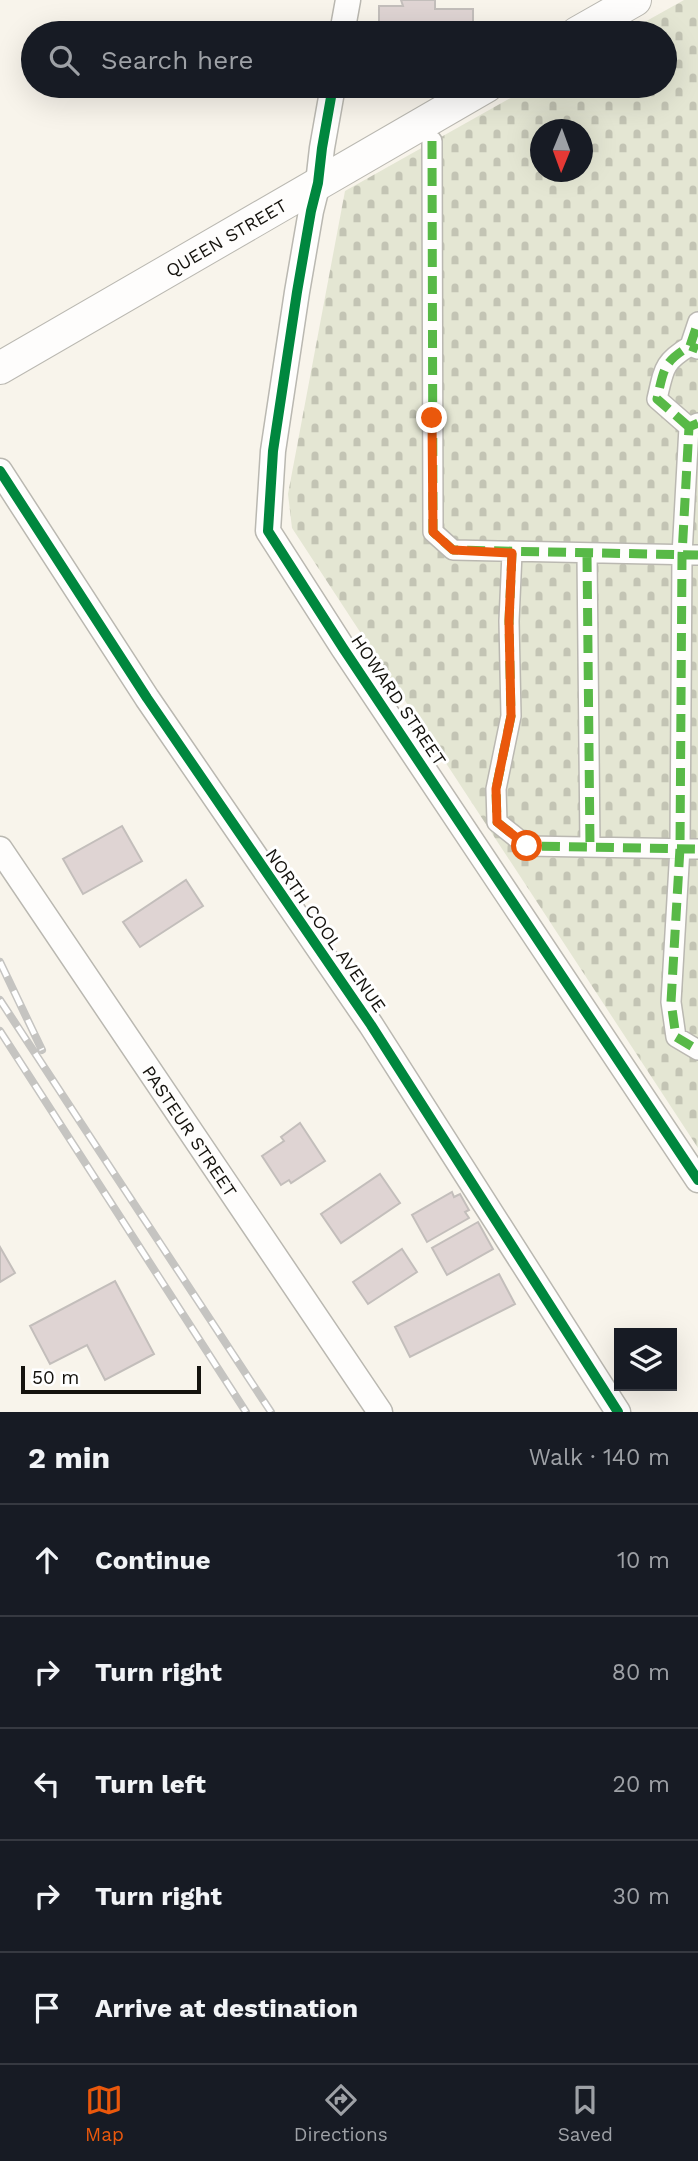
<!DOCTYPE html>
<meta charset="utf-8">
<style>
:root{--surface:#171b24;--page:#20242c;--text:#f1f3f6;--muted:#9ea1a6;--line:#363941;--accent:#ea580c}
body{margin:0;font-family:"Work Sans",sans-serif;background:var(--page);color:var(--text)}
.controls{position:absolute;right:21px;bottom:21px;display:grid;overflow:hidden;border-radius:0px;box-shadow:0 7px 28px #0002}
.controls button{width:63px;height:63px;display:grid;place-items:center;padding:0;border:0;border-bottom:2px solid var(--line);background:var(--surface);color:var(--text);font:35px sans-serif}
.compass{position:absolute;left:530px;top:119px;width:63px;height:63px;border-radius:50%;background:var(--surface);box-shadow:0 7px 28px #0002;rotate:181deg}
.scale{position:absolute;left:21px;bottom:18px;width:180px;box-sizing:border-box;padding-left:7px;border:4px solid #14120d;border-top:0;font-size:19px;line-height:24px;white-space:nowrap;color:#14120d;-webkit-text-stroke:5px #fff;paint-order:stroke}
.stop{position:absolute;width:21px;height:21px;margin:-16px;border:5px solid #ea580c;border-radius:50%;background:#fff}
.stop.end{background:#ea580c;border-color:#fff;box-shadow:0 2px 7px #0008}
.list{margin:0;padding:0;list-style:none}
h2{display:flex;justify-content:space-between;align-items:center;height:91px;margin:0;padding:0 28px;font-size:30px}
h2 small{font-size:23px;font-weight:400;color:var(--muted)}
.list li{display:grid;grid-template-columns:46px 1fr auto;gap:21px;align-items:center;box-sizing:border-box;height:112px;padding:0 28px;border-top:2px solid var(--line)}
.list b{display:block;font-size:26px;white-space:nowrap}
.list em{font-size:23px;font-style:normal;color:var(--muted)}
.icon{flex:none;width:38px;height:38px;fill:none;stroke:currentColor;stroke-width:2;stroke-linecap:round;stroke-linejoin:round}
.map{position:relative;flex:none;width:698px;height:1412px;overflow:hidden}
.search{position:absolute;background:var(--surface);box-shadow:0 7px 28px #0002;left:21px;right:21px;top:21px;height:77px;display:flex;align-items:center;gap:18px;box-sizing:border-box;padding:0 24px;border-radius:38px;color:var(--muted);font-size:26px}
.sheet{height:651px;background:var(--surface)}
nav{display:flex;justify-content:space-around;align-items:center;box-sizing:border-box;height:98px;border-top:2px solid var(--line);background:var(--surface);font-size:19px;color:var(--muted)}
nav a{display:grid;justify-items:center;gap:4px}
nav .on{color:var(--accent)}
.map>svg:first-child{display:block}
.cemetery{fill:url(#cemetery-stones);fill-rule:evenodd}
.building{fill:#dfd4d3;stroke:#c3bebb;stroke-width:2}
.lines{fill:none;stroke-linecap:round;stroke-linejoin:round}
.pedestrian-casing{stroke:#bab8b1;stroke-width:22}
.minor-casing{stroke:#bab8b1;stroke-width:27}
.tertiary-casing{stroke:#bab8b1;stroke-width:34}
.pedestrian{stroke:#fefdfc;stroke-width:19}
.minor{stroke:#fefdfc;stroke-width:24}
.tertiary{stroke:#fefdfc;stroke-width:32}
.rail-casing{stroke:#c5c4c1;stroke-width:8}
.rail{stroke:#fff;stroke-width:5;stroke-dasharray:16;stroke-linecap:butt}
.quiet{stroke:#58b947;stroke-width:9;stroke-dasharray:18 9;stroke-linecap:butt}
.cycleway-casing{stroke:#fff;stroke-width:15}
.cycleway{stroke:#00873e;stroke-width:10}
.route{stroke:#ea580c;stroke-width:9}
.labels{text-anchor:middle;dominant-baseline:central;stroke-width:6;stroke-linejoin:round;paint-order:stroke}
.street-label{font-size:18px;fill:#14120d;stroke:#fff}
</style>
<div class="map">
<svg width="698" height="1412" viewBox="0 0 698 1412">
<defs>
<pattern id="cemetery-stones" width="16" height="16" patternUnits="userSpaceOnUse" patternTransform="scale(1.75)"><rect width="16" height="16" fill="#e4e6d3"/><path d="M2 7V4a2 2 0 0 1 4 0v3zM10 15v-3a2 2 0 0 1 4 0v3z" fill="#c3c4b4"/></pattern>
</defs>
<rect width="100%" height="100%" fill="#f8f4eb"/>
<path class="cemetery" d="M 684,0 L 698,0 L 698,1148 L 292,528 L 288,494 L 345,191 L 532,86 L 665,86 L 665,33 L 625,33 ZM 540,130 L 582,130 L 582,172 L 540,172 Z"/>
<path class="building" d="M 401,0 L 435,0 L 435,9 L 473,9 L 473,33 L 379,33 L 379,6 L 403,6 Z
M 122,826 L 142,861 L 83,894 L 63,859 Z
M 186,880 L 203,906 L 140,947 L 123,922 Z
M 300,1123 L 325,1161 L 291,1183 L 289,1180 L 281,1185 L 262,1156 L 284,1141 L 281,1137 Z
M 380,1174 L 400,1203 L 341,1243 L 321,1214 Z
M 452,1192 L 454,1197 L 460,1194 L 469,1210 L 465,1212 L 469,1218 L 427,1242 L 412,1215 Z
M 478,1222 L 493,1249 L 447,1275 L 432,1248 Z
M 0,1247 L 15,1273 L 0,1282 Z
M 402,1249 L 417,1272 L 368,1304 L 353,1282 Z
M 499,1274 L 515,1304 L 410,1357 L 395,1327 Z
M 115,1281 L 154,1354 L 105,1380 L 87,1345 L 50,1364 L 30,1326 Z"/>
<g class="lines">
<g class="pedestrian-casing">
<path id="pedestrian" d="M 432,141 L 433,532 L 453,550 L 698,555
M 690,346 L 698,322
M 698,423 L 689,427 L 682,555 L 680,848 L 671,1002 L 676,1037 L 698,1050
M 689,427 L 657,399 C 664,369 663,362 690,346 L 698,349
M 512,553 L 509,621 L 511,716 L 496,789 L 497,822 L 527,846 L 698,849
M 587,554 L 590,847"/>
</g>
<g class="minor-casing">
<g id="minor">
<path d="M 342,33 L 348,0"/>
<path d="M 333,86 L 322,148 L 318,183 L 311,211 L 297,292 L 273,451 L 268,531 L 343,648 L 698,1180"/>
<path d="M 0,471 L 147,698 L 371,1025 L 618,1412"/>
<path id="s1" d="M 0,849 L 380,1412"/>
</g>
</g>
<g class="tertiary-casing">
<g id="tertiary">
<path d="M 577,33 L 635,0"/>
<path id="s2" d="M 0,368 L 487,86"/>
</g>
</g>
<use href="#pedestrian" class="pedestrian"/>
<use href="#minor" class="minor"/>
<use href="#tertiary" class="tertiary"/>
<g class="rail-casing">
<path id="rail" d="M 0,962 L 42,1050
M 0,1000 L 271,1412
M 0,1031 L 246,1412"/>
</g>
<use href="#rail" class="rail"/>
<path class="quiet" d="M 432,141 L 433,532 L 453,550 L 698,555
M 690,346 L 698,322
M 698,423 L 689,427 L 682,555 L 680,848 L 671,1002 L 676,1037 L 698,1050
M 689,427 L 657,399 C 664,369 663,362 690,346 L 698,349
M 512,553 L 509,621 L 511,716 L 496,789 L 497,822 L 527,846 L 698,849
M 587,554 L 590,847"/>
<g class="cycleway-casing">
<path id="cycleway" d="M 333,86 L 322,148 L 318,183 L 311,211 L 297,292 L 273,451 L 268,531 L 343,648 L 698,1180
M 0,471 L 147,698 L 371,1025 L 618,1412"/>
</g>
<use href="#cycleway" class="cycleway"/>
</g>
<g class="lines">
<path class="route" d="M 432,418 L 433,532 L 453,550 L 512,553 L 509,621 L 511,716 L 496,789 L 497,822 L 527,846"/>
</g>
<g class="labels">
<g class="street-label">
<text stroke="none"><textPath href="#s2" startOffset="261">QUEEN STREET</textPath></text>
<text transform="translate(399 700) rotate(56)">HOWARD STREET</text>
<text transform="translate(326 930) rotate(55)">NORTH COOL AVENUE</text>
<text stroke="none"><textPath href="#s1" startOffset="340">PASTEUR STREET</textPath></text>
</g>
</g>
</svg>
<div class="controls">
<button><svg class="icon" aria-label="layers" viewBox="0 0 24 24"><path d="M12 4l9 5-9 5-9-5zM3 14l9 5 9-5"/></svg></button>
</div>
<svg class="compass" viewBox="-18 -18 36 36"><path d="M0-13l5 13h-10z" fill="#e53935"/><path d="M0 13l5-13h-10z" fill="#9ea1a6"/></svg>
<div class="scale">50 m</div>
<div class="stop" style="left:527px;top:846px"></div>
<div class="stop end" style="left:432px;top:418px"></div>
<div class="search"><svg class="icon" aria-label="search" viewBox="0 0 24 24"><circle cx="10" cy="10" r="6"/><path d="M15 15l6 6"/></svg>Search here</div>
</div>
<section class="sheet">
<h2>2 min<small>Walk · 140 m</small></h2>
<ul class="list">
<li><svg class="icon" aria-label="ahead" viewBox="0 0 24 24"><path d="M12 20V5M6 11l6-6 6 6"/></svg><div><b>Continue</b></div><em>10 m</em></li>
<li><svg class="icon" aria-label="right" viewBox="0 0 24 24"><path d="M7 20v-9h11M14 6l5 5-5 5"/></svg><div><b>Turn right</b></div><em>80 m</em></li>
<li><svg class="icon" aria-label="left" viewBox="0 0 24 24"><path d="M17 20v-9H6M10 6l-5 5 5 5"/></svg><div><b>Turn left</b></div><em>20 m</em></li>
<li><svg class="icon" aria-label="right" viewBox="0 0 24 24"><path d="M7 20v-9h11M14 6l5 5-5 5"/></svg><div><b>Turn right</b></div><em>30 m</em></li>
<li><svg class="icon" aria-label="arrive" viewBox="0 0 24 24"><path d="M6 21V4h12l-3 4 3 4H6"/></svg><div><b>Arrive at destination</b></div></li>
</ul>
</section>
<nav>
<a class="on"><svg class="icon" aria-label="map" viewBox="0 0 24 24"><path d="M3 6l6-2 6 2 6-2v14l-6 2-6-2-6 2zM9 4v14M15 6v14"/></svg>Map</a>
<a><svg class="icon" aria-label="directions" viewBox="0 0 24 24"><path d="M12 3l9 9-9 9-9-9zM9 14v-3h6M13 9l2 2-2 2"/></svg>Directions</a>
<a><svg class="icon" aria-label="saved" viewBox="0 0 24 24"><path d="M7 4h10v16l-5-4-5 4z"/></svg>Saved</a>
</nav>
